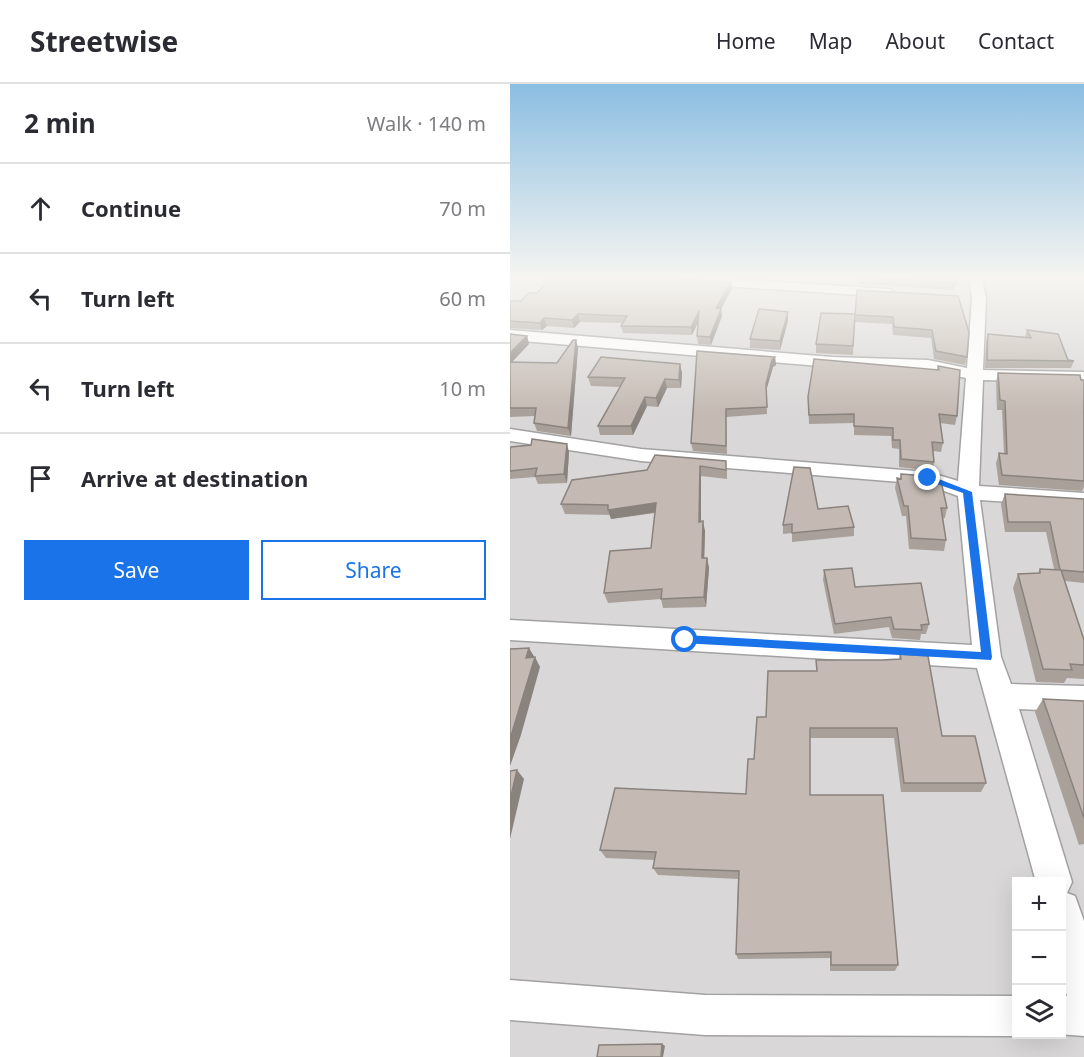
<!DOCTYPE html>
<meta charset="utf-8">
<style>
:root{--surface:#fff;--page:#f7f7f7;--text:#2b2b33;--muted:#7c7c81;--line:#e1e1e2;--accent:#1a73e8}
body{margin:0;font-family:"Noto Sans",sans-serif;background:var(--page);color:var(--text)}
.controls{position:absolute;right:18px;bottom:18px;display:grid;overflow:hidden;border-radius:0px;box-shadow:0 6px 24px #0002}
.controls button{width:54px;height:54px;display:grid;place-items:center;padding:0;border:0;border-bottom:2px solid var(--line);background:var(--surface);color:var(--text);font:30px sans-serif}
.stop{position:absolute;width:18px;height:18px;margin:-14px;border:4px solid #1a73e8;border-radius:50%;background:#fff}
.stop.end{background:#1a73e8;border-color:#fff;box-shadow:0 2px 6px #0008}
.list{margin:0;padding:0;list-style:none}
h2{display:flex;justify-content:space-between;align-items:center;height:78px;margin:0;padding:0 24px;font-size:26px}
h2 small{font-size:20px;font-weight:400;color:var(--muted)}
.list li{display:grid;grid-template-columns:39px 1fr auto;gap:18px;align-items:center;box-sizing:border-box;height:90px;padding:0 24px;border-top:2px solid var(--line)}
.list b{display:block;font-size:22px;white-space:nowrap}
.list em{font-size:20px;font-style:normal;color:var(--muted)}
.actions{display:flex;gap:12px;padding:18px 24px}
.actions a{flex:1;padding:14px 0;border:2px solid var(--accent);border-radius:0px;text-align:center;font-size:21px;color:var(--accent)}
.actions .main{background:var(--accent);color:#fff}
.icon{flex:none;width:33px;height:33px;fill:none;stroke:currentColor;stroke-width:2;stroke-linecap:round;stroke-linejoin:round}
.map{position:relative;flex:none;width:574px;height:973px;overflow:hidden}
header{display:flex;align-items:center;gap:36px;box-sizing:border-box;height:84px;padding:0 30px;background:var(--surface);border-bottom:2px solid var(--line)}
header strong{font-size:28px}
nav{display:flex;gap:33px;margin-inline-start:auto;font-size:21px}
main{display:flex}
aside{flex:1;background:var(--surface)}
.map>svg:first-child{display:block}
.residential{fill:#d9d7d7;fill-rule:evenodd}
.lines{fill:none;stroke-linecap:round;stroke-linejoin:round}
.minor-casing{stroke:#a2a2a2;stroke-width:3}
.minor{fill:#fff;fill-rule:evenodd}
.wall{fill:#a9a09a}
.shaded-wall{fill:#89827d}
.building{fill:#c4bab3;stroke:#89827d;stroke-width:1.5}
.route{fill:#1a73e8}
</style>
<header>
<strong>Streetwise</strong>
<nav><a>Home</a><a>Map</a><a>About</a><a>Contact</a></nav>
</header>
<main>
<aside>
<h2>2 min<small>Walk · 140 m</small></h2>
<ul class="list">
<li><svg class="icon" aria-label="ahead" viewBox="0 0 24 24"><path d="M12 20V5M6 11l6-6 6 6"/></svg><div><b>Continue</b></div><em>70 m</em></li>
<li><svg class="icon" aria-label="left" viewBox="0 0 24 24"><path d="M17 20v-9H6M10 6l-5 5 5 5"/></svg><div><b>Turn left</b></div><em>60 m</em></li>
<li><svg class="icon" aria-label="left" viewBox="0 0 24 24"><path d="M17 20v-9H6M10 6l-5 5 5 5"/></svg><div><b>Turn left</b></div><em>10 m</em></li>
<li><svg class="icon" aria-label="arrive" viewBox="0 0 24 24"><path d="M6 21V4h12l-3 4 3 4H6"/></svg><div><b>Arrive at destination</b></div></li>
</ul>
<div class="actions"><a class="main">Save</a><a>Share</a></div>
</aside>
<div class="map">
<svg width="574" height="973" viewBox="0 0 574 973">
<rect width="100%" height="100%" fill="#ece8e0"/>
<path class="residential" d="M 0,192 L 574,192 L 574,973 L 0,973 ZM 506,798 L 552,798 L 552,950 L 506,950 Z"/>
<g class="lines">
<g class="minor-casing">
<path id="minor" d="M 459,192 L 471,192 L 476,214 L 473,286 L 574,288 L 574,298 L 473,296 L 469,402 L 574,409 L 574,423 L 470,416 L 491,573 L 501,600 L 574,602 L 574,628 L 509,625 L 562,798 L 557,809 L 565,812 L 574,837 L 574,952 L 548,950 L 552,950 L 552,912 L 557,912 L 552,894 L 552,798 L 526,798 L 467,584 L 0,556 L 0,536 L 462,561 L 448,412 L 415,400 L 131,377 L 0,357 L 0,345 L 131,365 L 418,388 L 448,397 L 456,294 L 418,286 L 322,283 L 0,256 L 0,246 L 322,273 L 418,276 L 457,284 L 462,214 Z
M 189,193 L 379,205 L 386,209 L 379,213 L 184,200 L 182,197 Z
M 0,896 L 195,911 L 506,912 L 506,950 L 510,950 L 506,952 L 195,951 L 0,936 Z"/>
</g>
<use href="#minor" class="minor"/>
</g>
<path class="wall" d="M 348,192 L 446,199 L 444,206 L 348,200 Z
M 221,198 L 222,205 L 211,225 L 212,232 L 201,261 L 188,260 L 187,252 L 188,238 L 182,251 L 113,249 L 111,242 L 113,239 L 70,238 L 64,244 L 37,242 L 32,246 L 0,244 L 0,217 L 11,217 Z
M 347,206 L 448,212 L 457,273 L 455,281 L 424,275 L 421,254 L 383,251 L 382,240 L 345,238 Z
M 345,230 L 343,271 L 306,269 L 306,260 Z
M 278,237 L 270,266 L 240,264 L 240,255 Z
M 517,246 L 558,276 L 564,277 L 561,284 L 475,284 L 476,257 L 478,250 L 515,253 Z
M 0,250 L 17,252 L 19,260 L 2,278 L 47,279 L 68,264 L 61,352 L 27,347 L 24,339 L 25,332 L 0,333 Z
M 265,273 L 266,281 L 263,283 L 256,307 L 257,330 L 216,333 L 217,370 L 183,367 L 181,359 Z
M 170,280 L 172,289 L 171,304 L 157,304 L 148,323 L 137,322 L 123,351 L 90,351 L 88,342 L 110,303 L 81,302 L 78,293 Z
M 428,282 L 447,332 L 445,341 L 430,339 L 433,359 L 431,368 L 423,367 L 424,378 L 423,387 L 389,383 L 389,365 L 382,364 L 381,352 L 344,351 L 344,339 L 299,340 L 298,313 L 427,285 Z
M 488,289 L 574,296 L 574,403 L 572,407 L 489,401 L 486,379 L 489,369 L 494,370 L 492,326 L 487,326 L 486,298 Z
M 0,365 L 59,368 L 57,399 L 28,400 L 25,393 L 0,395 Z
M 145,371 L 217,386 L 217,395 L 191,392 L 191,437 L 195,447 L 194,474 L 197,474 L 199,484 L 196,523 L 153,524 L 151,515 L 98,519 L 94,509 L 141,464 L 145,429 L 101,435 L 100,431 L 55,430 L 51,420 L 137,386 Z
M 391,390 L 437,424 L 435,434 L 433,434 L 436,456 L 434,467 L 399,465 L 396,432 L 392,432 L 385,404 L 387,394 L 391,394 Z
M 495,410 L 574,415 L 574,499 L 555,497 L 574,556 L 574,595 L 557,594 L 554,599 L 526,598 L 503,504 L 508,490 L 528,489 L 530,485 L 544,485 L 536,448 L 495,448 L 491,420 Z
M 308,425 L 344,443 L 344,452 L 282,458 L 282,449 L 273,450 L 273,441 Z
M 314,486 L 419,540 L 416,550 L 411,550 L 410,556 L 382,554 L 379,543 L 324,550 L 313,496 Z
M 390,570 L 432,652 L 476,699 L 471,708 L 391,708 L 384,654 L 300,654 L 300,711 L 388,881 L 385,887 L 320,887 L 320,874 L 228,875 L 226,870 L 228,795 L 148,791 L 143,784 L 145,776 L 96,774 L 90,766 L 236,710 L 244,675 L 256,633 L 306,587 L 306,576 L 372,576 L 389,575 Z
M 533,615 L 574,617 L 574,760 L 569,761 L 525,628 Z"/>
<path class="shaded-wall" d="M 221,198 L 222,205 L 207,232 L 206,224 Z
M 211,225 L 212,232 L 201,261 L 200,253 Z
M 189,227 L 190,235 L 182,251 L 181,243 Z
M 278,228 L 278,237 L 270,266 L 270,257 Z
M 68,230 L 70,238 L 64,244 L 62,236 Z
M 34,234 L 37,242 L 32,246 L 30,239 Z
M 17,252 L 19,260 L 0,280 L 0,269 Z
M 66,256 L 68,264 L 61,352 L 58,344 Z
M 265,273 L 266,281 L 263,283 L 256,307 L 256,300 L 262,276 Z
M 170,280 L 172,289 L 171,304 L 169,296 Z
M 155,295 L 157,304 L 148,323 L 146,314 Z
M 135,313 L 137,322 L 123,351 L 121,342 Z
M 57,360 L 59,368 L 57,399 L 54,390 Z
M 190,382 L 191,392 L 191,447 L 189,438 Z
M 146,419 L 148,428 L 101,435 L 98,426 Z
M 193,437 L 195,447 L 194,484 L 192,474 Z
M 197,474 L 199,484 L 196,523 L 194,513 Z
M 19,564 L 25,574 L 16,574 Z
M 25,573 L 30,583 L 11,651 L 0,682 L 0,655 Z
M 7,686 L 14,695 L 0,755 L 0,716 Z
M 152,960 L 155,962 L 153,973 L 151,973 Z"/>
<path class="building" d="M 42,192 L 125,192 L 221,198 L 206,224 L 211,225 L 200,253 L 187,252 L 189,227 L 181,243 L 111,242 L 117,232 L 68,230 L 62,236 L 34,234 L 30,239 L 0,237 L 0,217 L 11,217 L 19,209 L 27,209 Z
M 348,192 L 445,192 L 446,199 L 348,193 Z
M 347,206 L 448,212 L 459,248 L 457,273 L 426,267 L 422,246 L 384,243 L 383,233 L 345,231 Z
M 249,225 L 278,228 L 270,257 L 240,255 Z
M 311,229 L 345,230 L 343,262 L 306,260 Z
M 517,246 L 548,250 L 558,276 L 564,277 L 477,276 L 478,250 L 521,254 Z
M 0,250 L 17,252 L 0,269 Z
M 63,256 L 66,256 L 58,344 L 24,339 L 26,324 L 0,324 L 0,278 L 47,279 Z
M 187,267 L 265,273 L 262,276 L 256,300 L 257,323 L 216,325 L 216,362 L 181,359 Z
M 91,273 L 170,280 L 169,296 L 155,295 L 146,314 L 135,313 L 121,342 L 88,342 L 115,294 L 78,293 Z
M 304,275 L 429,286 L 428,282 L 450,286 L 447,332 L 429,330 L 433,359 L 422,358 L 424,378 L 391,375 L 390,356 L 383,356 L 383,344 L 344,342 L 344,330 L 299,331 L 298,313 Z
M 488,289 L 570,291 L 571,296 L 574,296 L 574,397 L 492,391 L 489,369 L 497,370 L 495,317 L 490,316 Z
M 22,355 L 57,360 L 54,390 L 25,392 L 27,384 L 0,387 L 0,365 L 1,363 L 21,361 Z
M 145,371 L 216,377 L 216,386 L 190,382 L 189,438 L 193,437 L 192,474 L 197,474 L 194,513 L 151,515 L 152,505 L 94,509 L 100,467 L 141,464 L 146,419 L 98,426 L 98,421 L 51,420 L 62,396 L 137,386 Z
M 284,383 L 300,384 L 308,425 L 338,422 L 344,443 L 282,449 L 282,440 L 273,441 Z
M 391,390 L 417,392 L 431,397 L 437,424 L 431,424 L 436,456 L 401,454 L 398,422 L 394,422 L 387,394 L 391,395 Z
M 495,410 L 574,415 L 574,488 L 550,486 L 540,438 L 498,438 Z
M 342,484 L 345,503 L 411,499 L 419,540 L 411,541 L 412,546 L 384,545 L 381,533 L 325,540 L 314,486 Z
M 530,485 L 551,486 L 574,556 L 574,581 L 560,580 L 562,586 L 533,585 L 508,490 L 530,489 Z
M 19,564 L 16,574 L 25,573 L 0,655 L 0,565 Z
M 390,570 L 418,572 L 432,652 L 465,652 L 476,699 L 394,699 L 387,644 L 300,644 L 300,711 L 373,711 L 388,881 L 321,881 L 321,868 L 226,870 L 229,787 L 143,784 L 146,768 L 90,766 L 105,704 L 236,710 L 238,675 L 244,675 L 247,633 L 256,633 L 258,587 L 307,587 L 306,576 L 372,576 L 391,575 Z
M 533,615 L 574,617 L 574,734 Z
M 7,686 L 0,716 L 0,687 Z
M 152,960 L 151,973 L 87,973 L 89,961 Z"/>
<linearGradient id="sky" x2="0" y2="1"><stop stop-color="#8bbee2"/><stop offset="0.59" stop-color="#f6f5f1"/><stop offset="1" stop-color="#f6f5f1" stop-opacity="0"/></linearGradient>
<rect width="574" height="328" fill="url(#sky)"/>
<path class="route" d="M 415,392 L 421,392 L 462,408 L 482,573 L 481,576 L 171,559 L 171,553 L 175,551 L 471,568 L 453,409 L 415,396 Z"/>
</svg>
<div class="controls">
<button>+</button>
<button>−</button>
<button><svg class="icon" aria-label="layers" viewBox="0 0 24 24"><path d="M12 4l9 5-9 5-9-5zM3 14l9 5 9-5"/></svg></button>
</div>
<div class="stop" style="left:175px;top:556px"></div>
<div class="stop end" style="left:418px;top:394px"></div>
</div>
</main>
